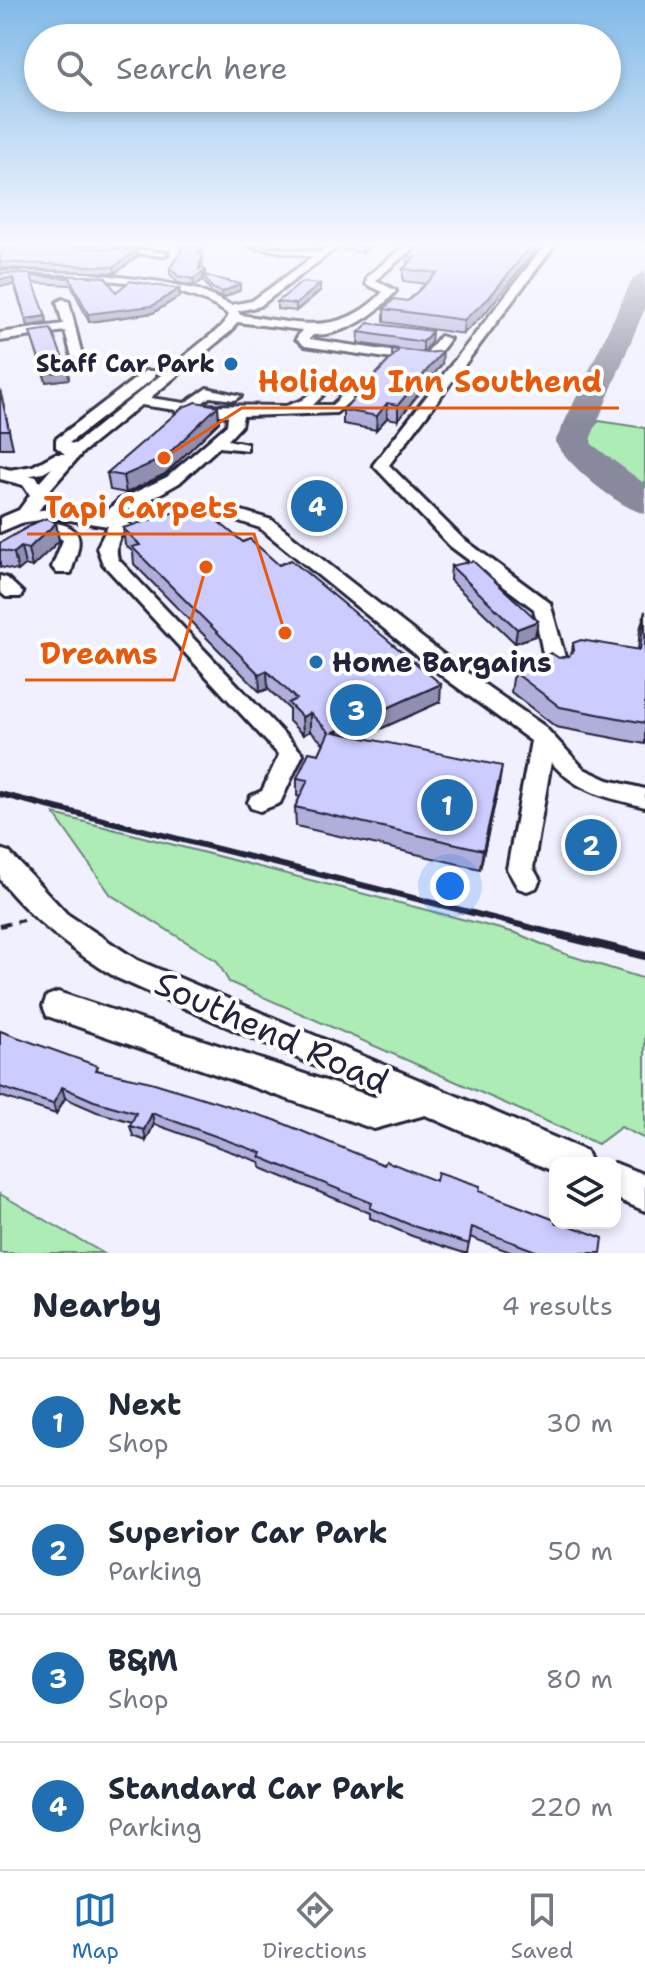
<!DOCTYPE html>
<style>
:root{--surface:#fff;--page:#f6f6f7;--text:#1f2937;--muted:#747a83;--line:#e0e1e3;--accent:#1f6fb2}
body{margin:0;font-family:"Shantell Sans",sans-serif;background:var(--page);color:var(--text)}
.controls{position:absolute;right:24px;bottom:24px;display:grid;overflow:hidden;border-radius:16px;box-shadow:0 4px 12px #0003}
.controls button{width:72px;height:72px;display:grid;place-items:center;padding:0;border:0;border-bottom:2px solid var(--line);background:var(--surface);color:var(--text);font:40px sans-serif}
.you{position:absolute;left:450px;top:886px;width:28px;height:28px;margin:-20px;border:6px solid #fff;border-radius:50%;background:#1a73e8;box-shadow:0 0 0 12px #1a73e833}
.badge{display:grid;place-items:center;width:52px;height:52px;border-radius:50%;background:var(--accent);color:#fff;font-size:26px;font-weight:700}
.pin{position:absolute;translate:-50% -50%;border:4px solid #fff;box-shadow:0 2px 8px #0006}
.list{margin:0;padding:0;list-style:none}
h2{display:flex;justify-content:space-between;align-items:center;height:104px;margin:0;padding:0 32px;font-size:34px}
h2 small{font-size:26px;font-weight:400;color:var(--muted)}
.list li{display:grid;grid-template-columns:52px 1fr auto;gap:24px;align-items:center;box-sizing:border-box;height:128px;padding:0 32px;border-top:2px solid var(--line)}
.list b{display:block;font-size:30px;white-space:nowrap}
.list p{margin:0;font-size:26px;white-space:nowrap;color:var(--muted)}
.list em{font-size:26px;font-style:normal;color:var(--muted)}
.icon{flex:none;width:44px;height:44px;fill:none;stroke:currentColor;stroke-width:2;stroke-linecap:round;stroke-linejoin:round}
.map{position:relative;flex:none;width:645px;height:1253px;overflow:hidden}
.search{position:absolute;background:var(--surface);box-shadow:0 4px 12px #0003;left:24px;right:24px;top:24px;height:88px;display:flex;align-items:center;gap:20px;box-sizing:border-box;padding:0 28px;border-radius:44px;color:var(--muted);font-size:30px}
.sheet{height:616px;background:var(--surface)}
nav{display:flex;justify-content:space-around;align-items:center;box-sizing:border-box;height:112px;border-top:2px solid var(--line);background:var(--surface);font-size:22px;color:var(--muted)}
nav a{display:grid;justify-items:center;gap:4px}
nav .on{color:var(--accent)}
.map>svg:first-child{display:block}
.green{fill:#adecb4;stroke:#688778;stroke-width:2}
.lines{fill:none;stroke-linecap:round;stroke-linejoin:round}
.taxiway{fill:#89899d;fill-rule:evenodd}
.minor-casing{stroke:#22223b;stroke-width:6}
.major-casing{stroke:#22223b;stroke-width:6}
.path{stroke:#22223b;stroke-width:4;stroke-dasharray:10 7;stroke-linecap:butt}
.minor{fill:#fff;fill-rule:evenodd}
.major{fill:#fff;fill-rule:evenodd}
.rail-far1{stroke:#22223b;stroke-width:6}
.rail{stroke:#22223b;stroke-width:8}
.wall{fill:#b0afdb;stroke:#22223b;stroke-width:2}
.shaded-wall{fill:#908fb2;stroke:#22223b;stroke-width:2}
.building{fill:#cdccff;stroke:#22223b;stroke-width:2}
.poi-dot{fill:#1f6fb2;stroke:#fff;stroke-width:3}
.labels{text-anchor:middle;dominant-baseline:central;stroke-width:8;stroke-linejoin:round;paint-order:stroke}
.far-poi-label{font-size:24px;font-weight:bold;fill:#22223b;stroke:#fff;text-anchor:end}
.poi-label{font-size:28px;font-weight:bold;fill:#22223b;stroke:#fff;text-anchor:start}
.near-street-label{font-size:34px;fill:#22223b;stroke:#fff}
.leader{fill:none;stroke:#e8590c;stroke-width:3}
.callout-dot{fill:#e8590c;stroke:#fff;stroke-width:3}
.callout-label{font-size:30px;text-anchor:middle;font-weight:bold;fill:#e8590c;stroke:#fff;stroke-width:8;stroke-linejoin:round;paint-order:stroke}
</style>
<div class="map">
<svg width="645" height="1253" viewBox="0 0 645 1253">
<rect width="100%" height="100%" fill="#f0f0ff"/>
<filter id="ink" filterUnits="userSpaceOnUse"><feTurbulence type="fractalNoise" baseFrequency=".0125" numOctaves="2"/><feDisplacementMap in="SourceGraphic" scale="16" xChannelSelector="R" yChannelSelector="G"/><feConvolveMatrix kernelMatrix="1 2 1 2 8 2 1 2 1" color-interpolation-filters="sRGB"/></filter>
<g filter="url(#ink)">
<path class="green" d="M 599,421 L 645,428 L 645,487 L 598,452 L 591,446 L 588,431 Z
M 54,814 L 516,933 L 565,954 L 645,979 L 645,1139 L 621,1127 L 598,1144 L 229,982 L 217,961 L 111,895 Z
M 0,1194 L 103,1253 L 0,1253 Z"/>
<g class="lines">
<path class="taxiway" d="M 645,271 L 645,308 L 589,442 L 645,484 L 645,514 C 616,506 570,467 555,442 L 633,278 Z"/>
<g class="minor-casing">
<path id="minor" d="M 63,246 L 103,246 L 168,253 L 163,256 Z
M 247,246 L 320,252 L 328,246 L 339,246 L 260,306 L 238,311 L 240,315 C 297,322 338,339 383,292 L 366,284 L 367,277 L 404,246 L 415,246 L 376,280 L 396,291 C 375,316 345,335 313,335 L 309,339 L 424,356 L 440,336 L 450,339 L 432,363 L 427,364 L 305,346 L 296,339 L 302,330 L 237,322 L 231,331 L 150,398 L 185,403 L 207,388 L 241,396 L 234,400 L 210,397 L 199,405 L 286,406 L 302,400 L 324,382 L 361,392 L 336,413 L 243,416 L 241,426 L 228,440 L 247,444 L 247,450 L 219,447 L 179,483 L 149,500 L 164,504 L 232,508 L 272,520 L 462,669 L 544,726 L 584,769 L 608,780 L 645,789 L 645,807 C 607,797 578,793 551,762 L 533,868 L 540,880 L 536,888 L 527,891 L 518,888 L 507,869 L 531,741 L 446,679 L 260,528 L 230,518 L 129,509 L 121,515 L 130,525 C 120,535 114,544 118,559 L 303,754 L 280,803 L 260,811 L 251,808 L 248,802 L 251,796 L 262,791 L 279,755 L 103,564 L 97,548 L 108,526 L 56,518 L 19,523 L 10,518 L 13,514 L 56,508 L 104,514 L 119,500 L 167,477 L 227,425 L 228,416 L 190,412 L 177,415 L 176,410 L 141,405 L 83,452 L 46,494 L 34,494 L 32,491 L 52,468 L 43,473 L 9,479 L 1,474 L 3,471 L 33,466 L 55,454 L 65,454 L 56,447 L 56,439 L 145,371 L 155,371 L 155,377 L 69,443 L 75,444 L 222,326 L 229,315 C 181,277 61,276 0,277 L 0,271 L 87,273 L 161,282 L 198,290 L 231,305 L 252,301 L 313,257 ZM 327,391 L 344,394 L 332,405 L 313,405 Z
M 544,246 L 554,246 L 389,465 L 462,538 L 550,603 L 568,668 L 557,675 L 546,668 L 534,609 L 450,546 L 373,465 Z
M 63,299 L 69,302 L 83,360 L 72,357 L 65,331 L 0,341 L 0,333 L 63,324 L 57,302 Z
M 51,522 C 91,528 78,546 71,573 L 57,573 L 52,567 L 63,540 L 51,533 L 39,537 L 0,563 L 0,549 C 16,536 30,526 51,522 Z
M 0,576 L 7,578 L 23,593 L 20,597 L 6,597 L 0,592 Z
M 0,849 L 9,852 L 67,914 L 137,960 L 586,1151 L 591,1163 L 555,1163 L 555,1172 L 425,1115 L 374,1129 L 47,1016 L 43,1006 L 47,996 L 58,992 L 374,1097 L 381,1095 L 117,978 C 74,952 37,924 5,886 L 0,879 Z
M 614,1163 L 615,1163 L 645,1175 L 645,1211 L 615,1198 Z"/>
</g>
<g class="major-casing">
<path id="major" d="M 0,467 L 36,477 L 50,495 L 33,518 L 0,532 L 0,518 L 19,510 L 30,495 L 23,485 L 0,479 Z"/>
</g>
<path class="path" d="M 0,926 L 23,920"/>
<use href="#minor" class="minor"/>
<use href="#major" class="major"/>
<path class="rail-far1" d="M 0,794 L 564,936"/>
<path class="rail" d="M 556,934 L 645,956"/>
</g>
<path class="wall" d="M 180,246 L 203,246 L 200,254 L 203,260 L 201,268 L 206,276 L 240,284 L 240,290 L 223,298 L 212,293 L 203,280 L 194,286 L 178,283 L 170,274 L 170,268 L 181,251 Z
M 343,246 L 371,246 L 362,253 L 343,250 Z
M 420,246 L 486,312 L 463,334 L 384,322 L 384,309 L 408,301 L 425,284 L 403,281 L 403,269 L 407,265 L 408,256 Z
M 137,250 L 138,256 L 115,273 L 0,268 L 0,256 Z
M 0,273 L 105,277 L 116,292 L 179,289 L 180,296 L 153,313 L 89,322 L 71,285 L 33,283 L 47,323 L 28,326 L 14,285 Z
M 320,291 L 296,311 L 277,309 L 277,302 Z
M 432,331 L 431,342 L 423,353 L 358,343 L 359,332 Z
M 30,332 L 68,371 L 69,379 L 46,382 Z
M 392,348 L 442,364 L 398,420 L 387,418 L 376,430 L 343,424 L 343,410 L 392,357 Z
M 0,390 L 9,430 L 13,448 L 0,448 Z
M 218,406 L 219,422 L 165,474 L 126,493 L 110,490 L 107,473 Z
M 56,523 L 59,541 L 32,567 L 25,565 L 18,571 L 0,567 L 0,543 Z
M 123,528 L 243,542 L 440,702 L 362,737 L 499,785 L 480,869 L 296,826 L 295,807 L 300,797 L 297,796 L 297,778 L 319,754 L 324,744 L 310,731 L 303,735 L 289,721 L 289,709 L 268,689 L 260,692 L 134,564 L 133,552 L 125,545 Z
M 451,566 L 535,636 L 515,643 L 450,580 Z
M 645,611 L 645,744 L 556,727 L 511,692 L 514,672 L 559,658 L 569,656 L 572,653 L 573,643 L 638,650 L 640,630 Z
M 0,1031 L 100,1071 L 384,1165 L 436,1181 L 479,1191 L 601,1253 L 513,1253 L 470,1237 L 467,1253 L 464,1253 L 412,1236 L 370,1218 L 370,1213 L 261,1168 L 260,1162 L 154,1124 L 146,1141 L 133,1136 L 130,1126 L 132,1122 L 97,1112 L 65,1098 L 56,1114 L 0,1096 Z"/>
<path class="shaded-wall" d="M 363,246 L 371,246 L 362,253 L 362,247 Z
M 531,246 L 539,246 L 486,312 L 463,334 L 464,320 Z
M 137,250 L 138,256 L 115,273 L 114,267 Z
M 205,271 L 206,278 L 203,275 L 203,280 L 194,286 L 193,279 Z
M 13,278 L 14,285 L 0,286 L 0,279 Z
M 240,284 L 240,290 L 223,298 L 222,292 Z
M 320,284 L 320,291 L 296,311 L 296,304 Z
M 179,289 L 180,296 L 153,313 L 89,322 L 88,314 Z
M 46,316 L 47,323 L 28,326 L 26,319 Z
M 432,331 L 431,342 L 423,353 L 423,342 Z
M 443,351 L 442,364 L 398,420 L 398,405 Z
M 68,371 L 69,379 L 46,382 L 44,374 Z
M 387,403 L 387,418 L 376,430 L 377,416 Z
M 218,406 L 219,422 L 165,474 L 126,493 L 123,476 Z
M 56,523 L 59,541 L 32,567 L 28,549 Z
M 21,547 L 25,565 L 18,571 L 14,553 Z
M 538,621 L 535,636 L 515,643 L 517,629 Z
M 267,671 L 268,689 L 260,692 L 259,674 Z
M 441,684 L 440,702 L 334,750 L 334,732 Z
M 310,713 L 310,731 L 303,735 L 302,717 Z
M 502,766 L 499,785 L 480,869 L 483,850 Z
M 62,1087 L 65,1098 L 56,1114 L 53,1104 Z
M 152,1113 L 154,1124 L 146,1141 L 144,1130 Z"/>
<path class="building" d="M 17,246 L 46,246 L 137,250 L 114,267 L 0,262 L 0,256 L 5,248 L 16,248 Z
M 184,246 L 201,246 L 198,254 L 203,254 L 199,269 L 203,267 L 205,271 L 193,279 L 178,276 L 170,268 Z
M 420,246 L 531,246 L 488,299 L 464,320 L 384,309 L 394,299 L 408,301 L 437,273 L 403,269 L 415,257 L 408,256 Z
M 0,273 L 105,277 L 116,292 L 130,281 L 179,289 L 152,306 L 88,314 L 70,278 L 31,276 L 46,316 L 26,319 L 13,278 L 0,279 Z
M 203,275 L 240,284 L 222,292 L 212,288 Z
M 302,282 L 320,284 L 296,304 L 277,302 Z
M 368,323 L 432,331 L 423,342 L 359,332 Z
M 51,329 L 68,371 L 44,374 L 30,332 Z
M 392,348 L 427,353 L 443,351 L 398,405 L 387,403 L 377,416 L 343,410 L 398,351 Z
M 0,390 L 9,430 L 0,430 Z
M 196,402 L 218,406 L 164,458 L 123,476 L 107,473 L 183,407 Z
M 198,505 L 243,542 L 250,539 L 279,565 L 291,560 L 441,684 L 334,732 L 502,766 L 483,850 L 295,807 L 308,780 L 297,778 L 309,752 L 319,754 L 329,732 L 310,713 L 302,717 L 288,703 L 296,699 L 267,671 L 259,674 L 132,547 L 140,545 L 123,528 Z
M 47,518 L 56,523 L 28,549 L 21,547 L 14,553 L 0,550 L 0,543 L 37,522 Z
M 473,561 L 538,621 L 517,629 L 451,566 Z
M 645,611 L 645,723 L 560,707 L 514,672 L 551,653 L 559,658 L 569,656 L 574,650 L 573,643 L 581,640 L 640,650 Z
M 0,1031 L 98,1066 L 96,1070 L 151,1082 L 275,1120 L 384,1165 L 386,1161 L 436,1181 L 438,1172 L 480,1186 L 479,1191 L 555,1220 L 555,1223 L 563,1223 L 603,1238 L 601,1253 L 541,1253 L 472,1227 L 469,1244 L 413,1226 L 370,1208 L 372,1203 L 260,1157 L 262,1153 L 152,1113 L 144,1130 L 130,1126 L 136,1113 L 94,1101 L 62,1087 L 53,1104 L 0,1087 Z"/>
</g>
<linearGradient id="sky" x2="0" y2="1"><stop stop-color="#81bae7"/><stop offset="0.58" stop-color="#f8f8ff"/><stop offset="1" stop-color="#f8f8ff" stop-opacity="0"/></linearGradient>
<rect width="645" height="421" fill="url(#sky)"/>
<g class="poi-dot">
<circle cx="231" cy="364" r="8"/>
<circle cx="316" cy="662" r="8"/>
</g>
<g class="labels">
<g class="far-poi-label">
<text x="215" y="364">Staff Car Park</text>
</g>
<g class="poi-label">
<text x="332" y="662">Home Bargains</text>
</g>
<g class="near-street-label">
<text transform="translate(272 1032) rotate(24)">Southend Road</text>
</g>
</g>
<path class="leader" d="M164 458L242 408H619M285 633L254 534H27M206 567L174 680H25"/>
<g class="callout-dot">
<circle cx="164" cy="458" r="8"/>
<circle cx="285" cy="633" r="8"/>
<circle cx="206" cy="567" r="8"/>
</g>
<g class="callout-label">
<text x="430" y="392">Holiday Inn Southend</text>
<text x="141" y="518">Tapi Carpets</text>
<text x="99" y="664">Dreams</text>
</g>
</svg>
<div class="controls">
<button><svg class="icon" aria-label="layers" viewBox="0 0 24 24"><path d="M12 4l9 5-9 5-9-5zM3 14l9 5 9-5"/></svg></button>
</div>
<div class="you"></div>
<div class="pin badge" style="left:447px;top:805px">1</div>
<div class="pin badge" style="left:591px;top:845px">2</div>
<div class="pin badge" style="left:356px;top:710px">3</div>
<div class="pin badge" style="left:317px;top:506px">4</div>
<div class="search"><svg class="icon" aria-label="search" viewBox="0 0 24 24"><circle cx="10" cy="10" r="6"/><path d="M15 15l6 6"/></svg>Search here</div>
</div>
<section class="sheet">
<h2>Nearby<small>4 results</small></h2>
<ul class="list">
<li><span class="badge">1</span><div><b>Next</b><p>Shop</p></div><em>30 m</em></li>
<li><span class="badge">2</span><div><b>Superior Car Park</b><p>Parking</p></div><em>50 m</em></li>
<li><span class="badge">3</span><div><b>B&amp;M</b><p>Shop</p></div><em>80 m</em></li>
<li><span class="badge">4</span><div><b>Standard Car Park</b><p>Parking</p></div><em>220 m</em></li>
</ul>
</section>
<nav>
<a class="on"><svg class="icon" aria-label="map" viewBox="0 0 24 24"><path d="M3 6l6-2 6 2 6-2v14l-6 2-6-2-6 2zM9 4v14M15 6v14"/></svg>Map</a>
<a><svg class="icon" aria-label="directions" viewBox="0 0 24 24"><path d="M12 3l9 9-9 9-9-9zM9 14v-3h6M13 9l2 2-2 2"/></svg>Directions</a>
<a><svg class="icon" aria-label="saved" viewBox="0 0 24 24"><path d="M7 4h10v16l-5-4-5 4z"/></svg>Saved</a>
</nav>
